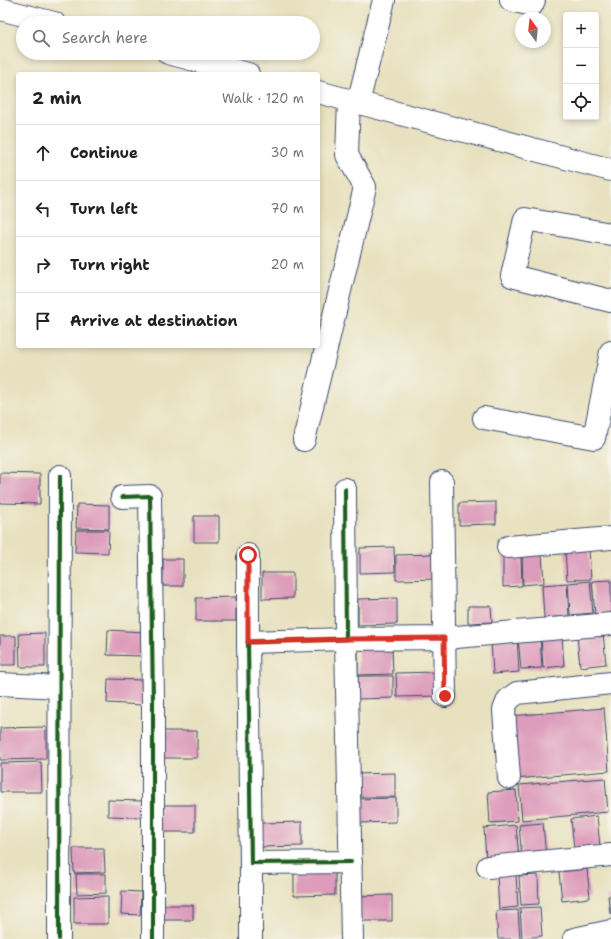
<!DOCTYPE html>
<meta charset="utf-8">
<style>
:root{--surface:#fff;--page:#f6f6f6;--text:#202124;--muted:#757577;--line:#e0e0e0}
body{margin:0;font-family:"Shantell Sans",sans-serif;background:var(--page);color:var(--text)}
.controls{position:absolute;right:12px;top:12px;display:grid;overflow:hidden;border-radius:4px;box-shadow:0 2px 6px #0003}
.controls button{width:36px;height:36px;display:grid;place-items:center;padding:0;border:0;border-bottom:1px solid var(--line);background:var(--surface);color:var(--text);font:20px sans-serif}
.compass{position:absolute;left:515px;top:12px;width:36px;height:36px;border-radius:50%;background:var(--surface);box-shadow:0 2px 6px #0003;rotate:345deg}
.stop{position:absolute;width:12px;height:12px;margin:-9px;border:3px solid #d93025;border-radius:50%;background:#fff}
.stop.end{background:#d93025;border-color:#fff;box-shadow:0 1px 4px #0008}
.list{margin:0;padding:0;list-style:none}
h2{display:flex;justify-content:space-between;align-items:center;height:52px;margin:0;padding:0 16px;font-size:17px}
h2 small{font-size:13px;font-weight:400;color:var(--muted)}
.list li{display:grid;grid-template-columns:26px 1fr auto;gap:12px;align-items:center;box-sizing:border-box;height:56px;padding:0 16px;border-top:1px solid var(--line)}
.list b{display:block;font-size:15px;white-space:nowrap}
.list em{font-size:13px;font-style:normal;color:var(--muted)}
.icon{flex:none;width:22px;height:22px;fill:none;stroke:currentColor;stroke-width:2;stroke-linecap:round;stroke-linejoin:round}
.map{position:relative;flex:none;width:611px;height:939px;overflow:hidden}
.search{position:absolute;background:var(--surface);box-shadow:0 2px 6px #0003;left:16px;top:16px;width:304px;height:44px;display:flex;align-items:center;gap:10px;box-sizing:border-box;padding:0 14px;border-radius:22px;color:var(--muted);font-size:15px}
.panel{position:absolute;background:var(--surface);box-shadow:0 2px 6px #0003;left:16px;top:72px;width:304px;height:276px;border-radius:4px}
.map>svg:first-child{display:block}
.building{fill:#dd9cbb}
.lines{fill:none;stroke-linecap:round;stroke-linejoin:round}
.minor-casing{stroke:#3a4a6d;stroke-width:24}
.minor{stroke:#fff;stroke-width:22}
.cycleway-casing{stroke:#f7f3e8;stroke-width:6}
.cycleway{stroke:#1b5e20;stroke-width:4}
.route{stroke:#d93025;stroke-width:5}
</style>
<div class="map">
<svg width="611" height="939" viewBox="0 0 611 939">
<rect width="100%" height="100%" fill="#f7f3e8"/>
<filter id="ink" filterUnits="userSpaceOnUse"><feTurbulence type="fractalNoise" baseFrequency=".025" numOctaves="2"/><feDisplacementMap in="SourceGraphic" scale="8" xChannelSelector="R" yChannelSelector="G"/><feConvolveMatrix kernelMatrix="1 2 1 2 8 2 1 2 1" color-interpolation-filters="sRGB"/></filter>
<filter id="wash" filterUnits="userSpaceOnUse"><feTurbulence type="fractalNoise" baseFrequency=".012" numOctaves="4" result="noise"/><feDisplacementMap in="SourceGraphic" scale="16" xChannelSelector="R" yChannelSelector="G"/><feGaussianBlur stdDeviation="0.9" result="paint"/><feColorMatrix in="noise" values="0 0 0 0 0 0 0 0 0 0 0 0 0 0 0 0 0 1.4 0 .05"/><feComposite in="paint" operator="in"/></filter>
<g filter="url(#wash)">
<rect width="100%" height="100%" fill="#e8e1bf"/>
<g id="blocks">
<path class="building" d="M 0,473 L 40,474 L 40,504 L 0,503 Z
M 496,502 L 496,524 L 459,525 L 459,503 Z
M 77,504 L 109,505 L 109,529 L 76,528 Z
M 194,516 L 219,516 L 219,542 L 194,542 Z
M 76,530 L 109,530 L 108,553 L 75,552 Z
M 394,547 L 395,572 L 360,573 L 360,548 Z
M 589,549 L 591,579 L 567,580 L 565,550 Z
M 437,554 L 438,579 L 396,580 L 396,555 Z
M 542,554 L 544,583 L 523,585 L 522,555 Z
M 503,556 L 521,556 L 522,586 L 503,587 Z
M 163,559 L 183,559 L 183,586 L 163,586 Z
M 262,573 L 293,573 L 293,598 L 262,599 Z
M 611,580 L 611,613 L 595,614 L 592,581 Z
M 590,581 L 593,613 L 570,615 L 568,583 Z
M 567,583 L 569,616 L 544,618 L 542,585 Z
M 236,597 L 236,621 L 196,621 L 196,598 Z
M 397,598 L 397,624 L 358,625 L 358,599 Z
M 468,606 L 491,606 L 492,622 L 468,623 Z
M 108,630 L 143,632 L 142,656 L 107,655 Z
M 603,632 L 606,664 L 580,667 L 577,635 Z
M 45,633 L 45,667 L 20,667 L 19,634 Z
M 0,636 L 16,636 L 16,665 L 0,665 Z
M 540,636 L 542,668 L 521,669 L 518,638 Z
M 562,636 L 564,666 L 543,668 L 541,637 Z
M 517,638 L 519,672 L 493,674 L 491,640 Z
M 358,648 L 392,648 L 393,674 L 358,675 Z
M 437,672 L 438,696 L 397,697 L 396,673 Z
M 358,676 L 393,676 L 393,698 L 358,699 Z
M 108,679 L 144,680 L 143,705 L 107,703 Z
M 604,708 L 609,771 L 515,779 L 510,716 Z
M 46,727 L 46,759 L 0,760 L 0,728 Z
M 162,731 L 197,731 L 197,758 L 162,758 Z
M 41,762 L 42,792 L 0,792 L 0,763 Z
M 395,773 L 395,797 L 356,797 L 356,774 Z
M 605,778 L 608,812 L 522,820 L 519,785 Z
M 516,790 L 518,821 L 490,823 L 488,792 Z
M 396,798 L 396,822 L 357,823 L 357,799 Z
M 108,800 L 142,801 L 141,817 L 108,816 Z
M 160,805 L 195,805 L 195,832 L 160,832 Z
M 597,816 L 600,847 L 574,849 L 571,819 Z
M 302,822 L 302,846 L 261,847 L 261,823 Z
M 543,823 L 546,857 L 522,859 L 519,825 Z
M 516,825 L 519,858 L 486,861 L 484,828 Z
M 73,848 L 104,848 L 105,872 L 74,873 Z
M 587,869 L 590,898 L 562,901 L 559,872 Z
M 335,872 L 335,895 L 294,896 L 294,873 Z
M 76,874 L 106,874 L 106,893 L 77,894 Z
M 516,875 L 518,907 L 499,909 L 497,876 Z
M 538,875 L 539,904 L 521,905 L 519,876 Z
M 122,891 L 141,892 L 140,915 L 121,914 Z
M 392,895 L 392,921 L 358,921 L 357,896 Z
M 108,896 L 108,924 L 74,924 L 74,897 Z
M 608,896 L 611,896 L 611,914 L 610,914 Z
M 158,905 L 193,905 L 193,920 L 158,920 Z
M 540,907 L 542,936 L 522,938 L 520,908 Z
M 518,910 L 520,939 L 498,939 L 496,911 Z"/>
</g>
</g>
<g filter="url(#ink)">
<use href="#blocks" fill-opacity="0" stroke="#3a4a6d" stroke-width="1"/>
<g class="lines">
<g class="minor-casing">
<path id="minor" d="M 511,0 L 532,5 L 534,0
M 0,9 L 54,23
M 168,53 L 248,74
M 318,92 L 611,170
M 358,103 L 384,0
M 611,234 L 525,219 L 512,276 L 611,301
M 484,418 L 594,438 L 611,352
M 304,440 L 365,187 L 347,155 L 349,100
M 442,482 L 445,696
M 345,489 L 346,639 L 248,642 L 251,863 L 351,862
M 122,497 L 150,496 L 153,701 L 153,939
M 508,547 L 611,538
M 248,642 L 248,555
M 0,684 L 60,687
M 509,778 L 504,710 L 508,700 L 517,693 L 611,683
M 488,867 L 611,855
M 59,939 L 60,476
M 251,939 L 251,863
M 352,939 L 346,639 L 444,638 L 611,624
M 574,939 L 611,931"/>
</g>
<use href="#minor" class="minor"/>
<g class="cycleway-casing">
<path id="cycleway" d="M 345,489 L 346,639 L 248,642 L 251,863 L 351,862
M 122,497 L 150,496 L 153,701 L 153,939
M 59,939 L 60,476"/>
</g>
<use href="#cycleway" class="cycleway"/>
</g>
</g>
<g class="lines" filter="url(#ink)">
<path class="route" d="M 248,555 L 248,642 L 346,639 L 444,638 L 445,696"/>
</g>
</svg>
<div class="controls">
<button>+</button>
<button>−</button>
<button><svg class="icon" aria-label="locate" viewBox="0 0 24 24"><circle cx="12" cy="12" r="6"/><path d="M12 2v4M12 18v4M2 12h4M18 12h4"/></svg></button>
</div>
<svg class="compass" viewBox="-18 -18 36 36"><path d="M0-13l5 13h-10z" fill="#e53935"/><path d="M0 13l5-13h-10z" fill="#757577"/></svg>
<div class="stop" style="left:248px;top:555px"></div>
<div class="stop end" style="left:445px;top:696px"></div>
<div class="search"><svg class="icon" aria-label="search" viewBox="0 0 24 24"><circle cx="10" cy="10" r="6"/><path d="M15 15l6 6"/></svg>Search here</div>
<section class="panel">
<h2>2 min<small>Walk · 120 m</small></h2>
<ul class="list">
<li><svg class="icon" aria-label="ahead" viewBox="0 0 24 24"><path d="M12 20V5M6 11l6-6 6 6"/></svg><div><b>Continue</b></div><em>30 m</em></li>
<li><svg class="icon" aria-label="left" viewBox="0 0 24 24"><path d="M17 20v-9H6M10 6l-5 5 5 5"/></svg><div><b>Turn left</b></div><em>70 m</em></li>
<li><svg class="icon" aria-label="right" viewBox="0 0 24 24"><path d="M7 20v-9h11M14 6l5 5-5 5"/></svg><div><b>Turn right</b></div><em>20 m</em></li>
<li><svg class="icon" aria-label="arrive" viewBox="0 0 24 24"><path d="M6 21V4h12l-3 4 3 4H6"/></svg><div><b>Arrive at destination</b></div></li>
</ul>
</section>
</div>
